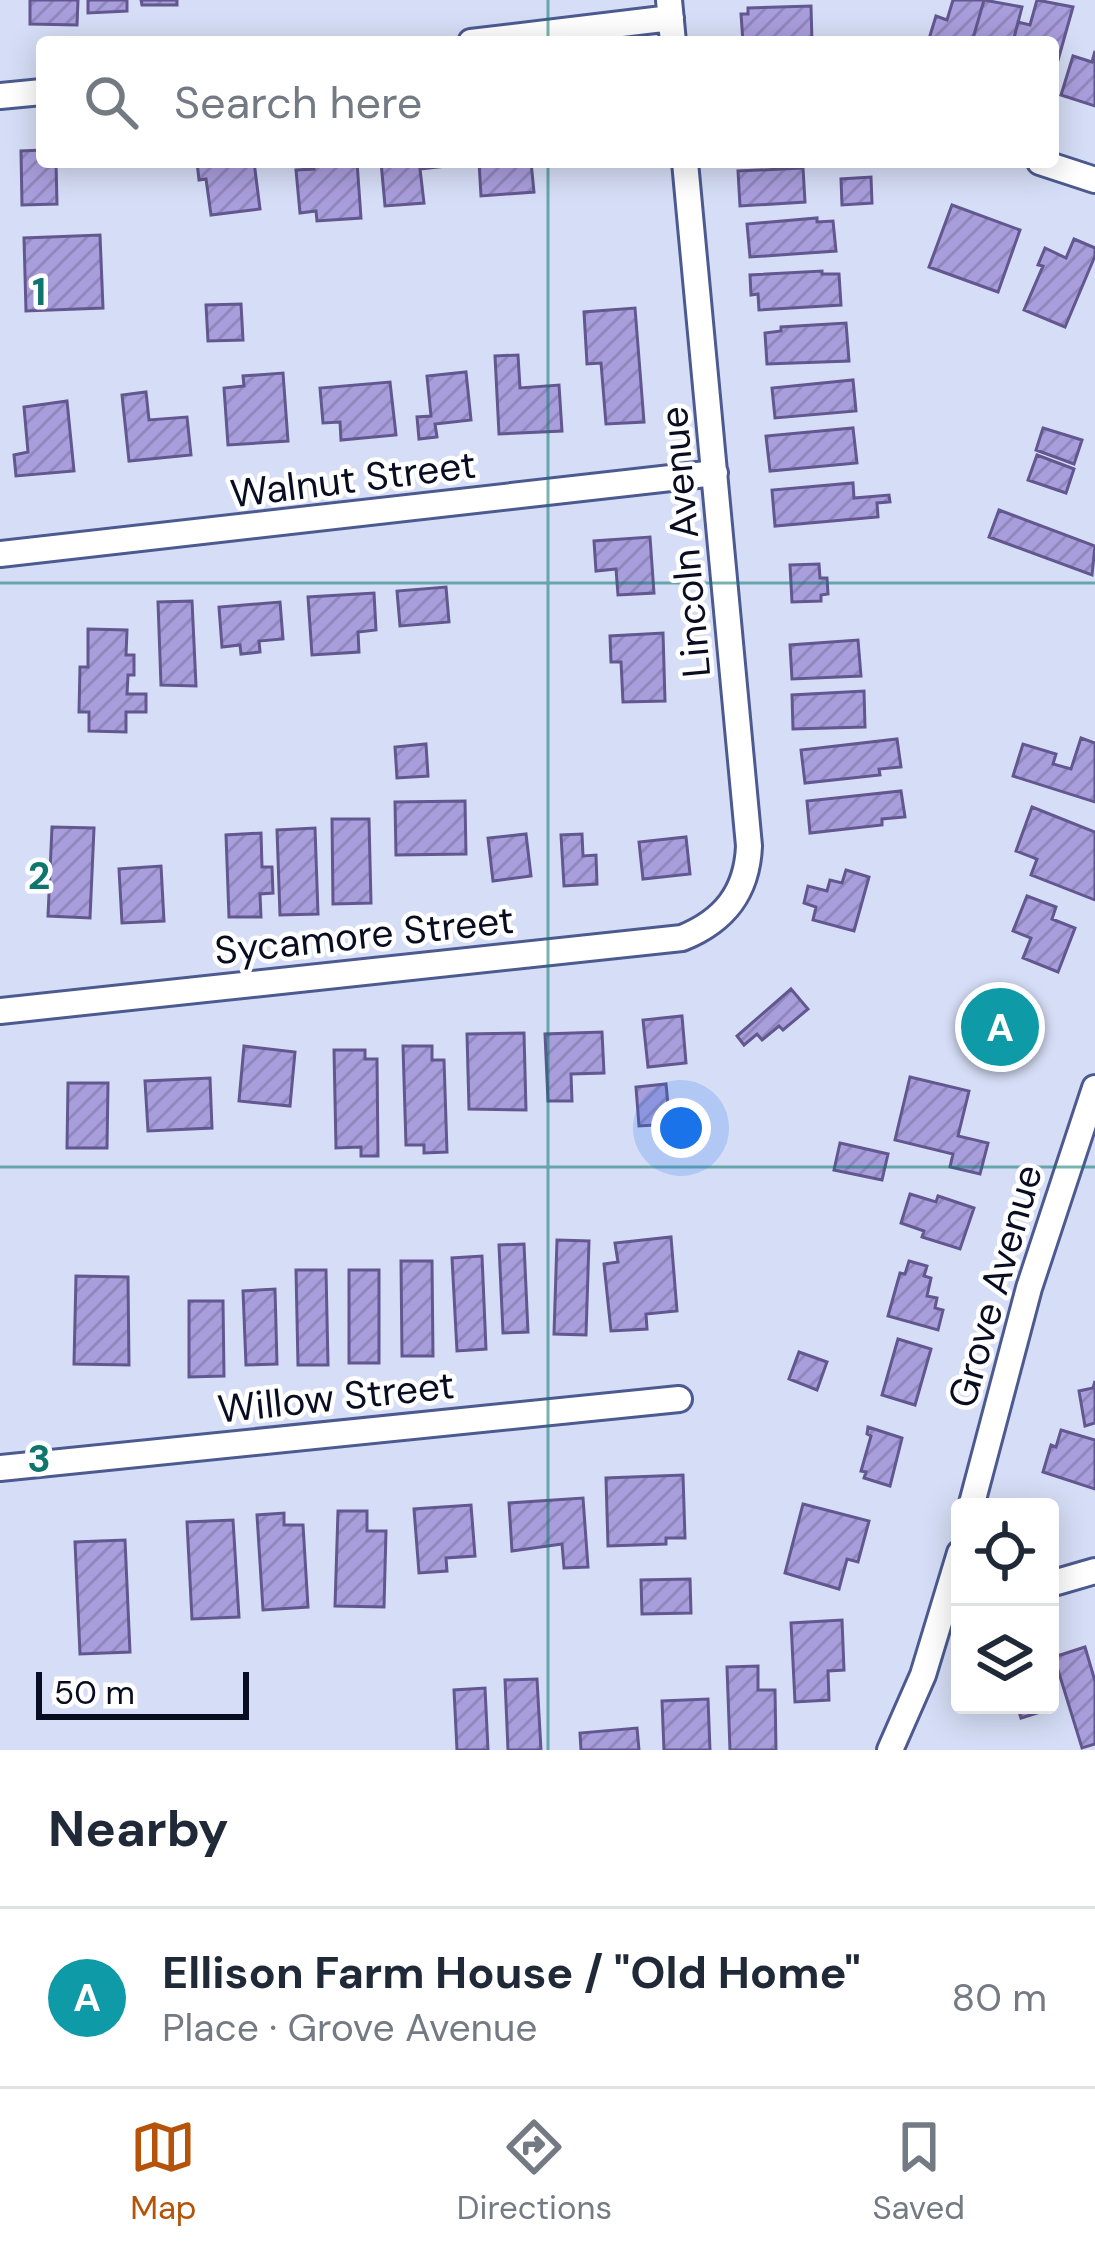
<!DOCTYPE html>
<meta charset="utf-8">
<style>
:root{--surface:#fff;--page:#f6f6f7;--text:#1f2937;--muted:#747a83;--line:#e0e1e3;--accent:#b45309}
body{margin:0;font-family:"DM Sans",sans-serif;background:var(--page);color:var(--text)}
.controls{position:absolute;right:36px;bottom:36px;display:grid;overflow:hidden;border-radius:12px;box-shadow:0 6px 30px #0003}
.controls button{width:108px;height:108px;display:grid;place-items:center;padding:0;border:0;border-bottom:3px solid var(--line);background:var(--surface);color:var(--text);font:60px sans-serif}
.scale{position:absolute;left:36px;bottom:30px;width:213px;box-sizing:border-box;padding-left:12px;border:6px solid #090d22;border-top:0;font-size:33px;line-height:42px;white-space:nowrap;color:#090d22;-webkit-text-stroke:9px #fff;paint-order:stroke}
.you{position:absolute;left:681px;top:1128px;width:42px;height:42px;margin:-30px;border:9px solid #fff;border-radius:50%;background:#1a73e8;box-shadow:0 0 0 18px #1a73e833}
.badge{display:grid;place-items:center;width:78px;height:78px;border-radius:50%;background:var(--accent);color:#fff;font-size:39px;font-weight:700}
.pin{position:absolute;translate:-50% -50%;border:6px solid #fff;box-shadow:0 3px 12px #0006}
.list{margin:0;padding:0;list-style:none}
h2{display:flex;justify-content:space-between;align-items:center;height:156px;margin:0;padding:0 48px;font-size:51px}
h2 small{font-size:39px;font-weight:400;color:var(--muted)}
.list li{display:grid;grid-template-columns:78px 1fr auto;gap:36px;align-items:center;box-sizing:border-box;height:180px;padding:0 48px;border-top:3px solid var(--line)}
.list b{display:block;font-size:45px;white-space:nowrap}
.list p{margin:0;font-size:39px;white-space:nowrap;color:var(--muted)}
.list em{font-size:39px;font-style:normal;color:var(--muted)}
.icon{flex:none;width:66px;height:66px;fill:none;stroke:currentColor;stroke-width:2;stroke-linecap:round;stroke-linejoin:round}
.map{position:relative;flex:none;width:1095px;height:1750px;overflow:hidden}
.search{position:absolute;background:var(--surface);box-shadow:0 6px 30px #0003;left:36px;right:36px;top:36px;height:132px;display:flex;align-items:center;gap:30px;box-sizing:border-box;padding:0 42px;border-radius:12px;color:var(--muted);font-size:45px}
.sheet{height:336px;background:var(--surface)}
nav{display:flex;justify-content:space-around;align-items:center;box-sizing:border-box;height:168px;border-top:3px solid var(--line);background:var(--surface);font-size:33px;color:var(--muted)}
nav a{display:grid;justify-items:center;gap:6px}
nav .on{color:var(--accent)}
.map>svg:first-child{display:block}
.building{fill:url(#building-hatch);stroke:#62578f;stroke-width:3}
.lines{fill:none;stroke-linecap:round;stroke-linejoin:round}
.street-casing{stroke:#4c5a90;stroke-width:30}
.street{stroke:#fff;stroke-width:24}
.grid{fill:none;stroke:#0f766e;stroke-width:3;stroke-opacity:0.55}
.labels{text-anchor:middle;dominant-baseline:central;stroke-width:9;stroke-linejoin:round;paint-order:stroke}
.street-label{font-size:39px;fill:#090d22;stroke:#fff}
.grid-label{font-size:39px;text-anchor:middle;font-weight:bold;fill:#0f766e;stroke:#fff;stroke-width:9;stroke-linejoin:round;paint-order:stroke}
</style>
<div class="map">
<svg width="1095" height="1750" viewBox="0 0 1095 1750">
<defs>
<pattern id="building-hatch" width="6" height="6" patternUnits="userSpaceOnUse" patternTransform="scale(3)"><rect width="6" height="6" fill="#a99edc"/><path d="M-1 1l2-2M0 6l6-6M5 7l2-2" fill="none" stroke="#9087bc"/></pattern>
</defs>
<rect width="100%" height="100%" fill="#d6def7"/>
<path class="building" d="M 30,0 L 78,0 L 77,25 L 30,24 Z
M 88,0 L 127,0 L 127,11 L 88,13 Z
M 141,0 L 177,0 L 177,5 L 142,5 Z
M 953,0 L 984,0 L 972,42 L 928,42 L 936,16 L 947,20 Z
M 984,0 L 1022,7 L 1013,42 L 972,42 Z
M 1037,0 L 1073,7 L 1053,78 L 1053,42 L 1013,42 L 1018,22 L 1030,25 Z
M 811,6 L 812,42 L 743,42 L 741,14 L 748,14 L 748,8 Z
M 1095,51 L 1095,106 L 1061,95 L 1073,56 L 1092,62 Z
M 42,150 L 42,162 L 56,162 L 57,204 L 22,205 L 21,151 Z
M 197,162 L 254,162 L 260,209 L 211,215 L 206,179 L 199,180 Z
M 313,162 L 357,162 L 361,218 L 317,221 L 316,211 L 300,213 L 296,170 L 314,169 Z
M 381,162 L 455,162 L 456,165 L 420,169 L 424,203 L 385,206 Z
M 479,162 L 531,162 L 534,192 L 481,196 Z
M 803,168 L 805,202 L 740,206 L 738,171 Z
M 871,177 L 872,203 L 842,205 L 841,179 Z
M 952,205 L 1020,230 L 998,292 L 929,267 Z
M 817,218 L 817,222 L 833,221 L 836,251 L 750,257 L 747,224 Z
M 100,235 L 103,308 L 26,311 L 24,238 Z
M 1074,239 L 1095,248 L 1095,256 L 1065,327 L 1024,310 L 1043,266 L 1038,265 L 1045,248 L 1066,258 Z
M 822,271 L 822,274 L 839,274 L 841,305 L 759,310 L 758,294 L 751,295 L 750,275 Z
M 241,304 L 243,340 L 208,341 L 206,305 Z
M 635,308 L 644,422 L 606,424 L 601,363 L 587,364 L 584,312 Z
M 846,323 L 849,361 L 767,364 L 765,333 L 781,331 L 781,327 Z
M 518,355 L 520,388 L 559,385 L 562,431 L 499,434 L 495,356 Z
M 466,372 L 471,420 L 435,424 L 437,437 L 419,439 L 417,417 L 431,416 L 427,376 Z
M 283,373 L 288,441 L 228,445 L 224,388 L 244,386 L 243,376 Z
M 853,380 L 856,411 L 775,418 L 772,388 Z
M 390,382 L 396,435 L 341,440 L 340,422 L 323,423 L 320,388 Z
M 146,392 L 149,420 L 187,417 L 191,455 L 129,461 L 122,395 Z
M 67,401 L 74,471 L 16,476 L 14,455 L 28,452 L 24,407 Z
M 853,428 L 857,463 L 770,471 L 766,436 Z
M 1043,428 L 1082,440 L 1074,464 L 1036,450 Z
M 1037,455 L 1074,469 L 1066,493 L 1028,480 Z
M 853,483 L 854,498 L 889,495 L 890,502 L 877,503 L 878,517 L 775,526 L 772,490 Z
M 999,510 L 1095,546 L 1092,575 L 989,537 Z
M 650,537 L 654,593 L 618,595 L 616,569 L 596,571 L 594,541 Z
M 819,564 L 820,578 L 827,578 L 828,594 L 821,595 L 821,601 L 792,602 L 790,565 Z
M 446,587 L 449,622 L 400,626 L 397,591 Z
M 374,593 L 376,630 L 358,632 L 359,652 L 312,655 L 308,597 Z
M 192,601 L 196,686 L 161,685 L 158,602 Z
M 280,602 L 283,639 L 259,641 L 260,652 L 241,654 L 240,645 L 222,647 L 219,607 Z
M 88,629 L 127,630 L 126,655 L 134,655 L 134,675 L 128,675 L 127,694 L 146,694 L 146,712 L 126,712 L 126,732 L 89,731 L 89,712 L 79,712 L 80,667 L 88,667 Z
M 663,633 L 665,701 L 623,702 L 621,662 L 611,662 L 610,636 Z
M 858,640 L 861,676 L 792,679 L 790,645 Z
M 864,691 L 865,727 L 793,729 L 792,695 Z
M 1081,738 L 1095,743 L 1095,802 L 1013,776 L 1023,744 L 1056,754 L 1053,764 L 1071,769 Z
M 897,739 L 901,767 L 879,769 L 880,775 L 805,783 L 801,750 Z
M 426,744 L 428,776 L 397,778 L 395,747 Z
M 901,791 L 905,817 L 882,819 L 882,825 L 810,833 L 807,801 Z
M 465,801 L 466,854 L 396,855 L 395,802 Z
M 1032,807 L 1095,832 L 1095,900 L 1031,875 L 1037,859 L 1016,851 Z
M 332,819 L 369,819 L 371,903 L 333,904 Z
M 52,827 L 94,828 L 90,918 L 48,916 Z
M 315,828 L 318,914 L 280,915 L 277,830 Z
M 261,833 L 262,867 L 272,867 L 273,893 L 260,894 L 261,917 L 229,917 L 226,835 Z
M 526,834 L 531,876 L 493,881 L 488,838 Z
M 582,834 L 583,856 L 596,855 L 597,884 L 564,886 L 561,835 Z
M 686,837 L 690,874 L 643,879 L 639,842 Z
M 161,866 L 164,921 L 122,923 L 119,869 Z
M 846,870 L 869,877 L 854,931 L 813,920 L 816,907 L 804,903 L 808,886 L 827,891 L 830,880 L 842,883 Z
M 1027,896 L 1056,907 L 1052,919 L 1075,928 L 1058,972 L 1023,958 L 1031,938 L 1013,931 Z
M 791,989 L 808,1009 L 783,1030 L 779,1026 L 762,1040 L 757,1034 L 744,1045 L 737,1036 Z
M 1009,999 L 1039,1009 L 1023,1055 L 992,1044 L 995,1036 L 962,1025 L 970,1001 L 1004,1012 Z
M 682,1016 L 686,1063 L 648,1067 L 643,1020 Z
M 602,1032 L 604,1073 L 571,1074 L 572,1101 L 548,1101 L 545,1034 Z
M 524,1033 L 526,1110 L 469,1109 L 467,1034 Z
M 244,1046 L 295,1052 L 290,1106 L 239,1101 Z
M 403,1046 L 432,1046 L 432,1060 L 444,1060 L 447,1152 L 424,1153 L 424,1145 L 406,1145 Z
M 334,1050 L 365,1050 L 365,1059 L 377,1059 L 378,1156 L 361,1156 L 361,1147 L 336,1148 Z
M 910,1077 L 969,1091 L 958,1136 L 988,1143 L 980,1174 L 950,1167 L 953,1154 L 895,1140 Z
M 210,1078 L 212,1128 L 148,1131 L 145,1081 Z
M 68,1083 L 108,1083 L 107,1148 L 67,1148 Z
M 666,1084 L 670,1124 L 639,1126 L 636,1087 Z
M 840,1143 L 888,1154 L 882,1180 L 834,1170 Z
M 910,1194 L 936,1202 L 938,1196 L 974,1208 L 960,1249 L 922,1237 L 924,1231 L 901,1223 Z
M 671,1237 L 677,1311 L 646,1314 L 647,1329 L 611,1331 L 604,1264 L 618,1262 L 615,1243 Z
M 557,1240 L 589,1241 L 586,1335 L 554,1334 Z
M 524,1244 L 528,1332 L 503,1333 L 499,1245 Z
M 482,1256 L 486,1349 L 457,1351 L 452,1258 Z
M 401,1261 L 432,1261 L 433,1356 L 402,1356 Z
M 909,1261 L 927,1266 L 924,1276 L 931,1278 L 927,1296 L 937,1298 L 935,1308 L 943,1310 L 938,1330 L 888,1316 L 900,1273 L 905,1274 Z
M 296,1270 L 326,1270 L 328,1365 L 298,1365 Z
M 349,1270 L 379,1270 L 379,1363 L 349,1363 Z
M 76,1276 L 128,1277 L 129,1365 L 74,1364 Z
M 275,1289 L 277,1364 L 246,1365 L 243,1291 Z
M 189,1301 L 223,1301 L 224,1376 L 189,1377 Z
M 898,1339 L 931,1349 L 915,1405 L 882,1395 Z
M 799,1352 L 827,1362 L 817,1390 L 789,1379 Z
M 1095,1381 L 1095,1423 L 1085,1426 L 1079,1391 L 1093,1388 Z
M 868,1427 L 902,1438 L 890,1486 L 864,1478 L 866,1472 L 861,1471 L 871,1436 L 867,1434 Z
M 1061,1430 L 1095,1440 L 1095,1489 L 1043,1472 L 1051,1445 L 1056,1447 Z
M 683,1475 L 685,1538 L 666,1538 L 666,1544 L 608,1546 L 606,1478 Z
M 583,1498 L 588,1567 L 564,1568 L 562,1544 L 512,1551 L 509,1503 Z
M 803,1504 L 869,1521 L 858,1562 L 847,1559 L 839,1589 L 785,1573 Z
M 471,1505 L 475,1556 L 446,1558 L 447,1571 L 419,1573 L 414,1509 Z
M 338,1511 L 367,1511 L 367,1531 L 386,1531 L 384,1607 L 335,1606 Z
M 284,1513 L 284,1525 L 303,1525 L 308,1607 L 263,1610 L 257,1515 Z
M 233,1520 L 239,1617 L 192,1619 L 187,1522 Z
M 125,1540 L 130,1652 L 80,1654 L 75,1542 Z
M 690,1579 L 691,1613 L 642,1614 L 641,1580 Z
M 842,1620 L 844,1670 L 828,1671 L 829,1700 L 795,1702 L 791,1623 Z
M 1085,1647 L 1095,1681 L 1095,1744 L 1082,1748 L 1054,1657 Z
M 758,1666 L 758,1690 L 775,1690 L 776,1750 L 730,1750 L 727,1667 Z
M 537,1679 L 541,1750 L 508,1750 L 505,1680 Z
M 485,1688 L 488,1750 L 457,1750 L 454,1690 Z
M 1050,1698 L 1053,1708 L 1021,1718 L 1017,1705 L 1050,1705 Z
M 708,1699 L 710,1750 L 664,1750 L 662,1701 Z
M 637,1728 L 639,1750 L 581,1750 L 580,1733 Z"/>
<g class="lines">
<g class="street-casing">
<path id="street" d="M 669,0 L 673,42
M 471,42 L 671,18
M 0,96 L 42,92
M 1040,162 L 1095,180
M 0,554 L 715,473
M 0,1011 L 682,938 C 724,921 747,893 749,846 L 685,162
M 0,1468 L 679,1399
M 971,1507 L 1029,1288 L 1095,1088
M 1050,1584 L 1095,1571
M 890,1750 L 923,1675 L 960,1553"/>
</g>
<use href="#street" class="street"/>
</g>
<path class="grid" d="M 548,0 L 548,42M 548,162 L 548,1750M 0,583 L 1095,583M 0,1167 L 1095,1167"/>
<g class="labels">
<g class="street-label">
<text transform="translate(353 479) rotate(-7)">Walnut Street</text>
<text transform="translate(685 542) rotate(-95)">Lincoln Avenue</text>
<text transform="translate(364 935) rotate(-6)">Sycamore Street</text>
<text transform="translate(995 1286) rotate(-74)">Grove Avenue</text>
<text transform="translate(336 1397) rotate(-6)">Willow Street</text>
</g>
</g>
<g class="grid-label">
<text x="39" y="305">1</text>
<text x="39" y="889">2</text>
<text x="39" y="1472">3</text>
</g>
</svg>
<div class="controls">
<button><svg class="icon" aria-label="locate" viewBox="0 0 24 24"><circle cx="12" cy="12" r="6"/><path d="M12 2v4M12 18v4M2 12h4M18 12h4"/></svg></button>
<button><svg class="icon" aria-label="layers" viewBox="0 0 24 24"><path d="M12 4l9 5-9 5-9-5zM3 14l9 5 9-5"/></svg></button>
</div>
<div class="scale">50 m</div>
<div class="you"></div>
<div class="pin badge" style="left:1000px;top:1027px;background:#0f9aa8">A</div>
<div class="search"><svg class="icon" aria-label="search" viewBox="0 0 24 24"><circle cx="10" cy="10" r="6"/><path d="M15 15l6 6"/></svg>Search here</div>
</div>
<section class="sheet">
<h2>Nearby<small></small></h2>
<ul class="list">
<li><span class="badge" style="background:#0f9aa8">A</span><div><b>Ellison Farm House / &quot;Old Home&quot;</b><p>Place · Grove Avenue</p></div><em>80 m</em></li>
</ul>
</section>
<nav>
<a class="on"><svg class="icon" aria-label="map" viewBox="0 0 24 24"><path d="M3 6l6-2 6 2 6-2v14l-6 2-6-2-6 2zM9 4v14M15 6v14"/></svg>Map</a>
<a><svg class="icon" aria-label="directions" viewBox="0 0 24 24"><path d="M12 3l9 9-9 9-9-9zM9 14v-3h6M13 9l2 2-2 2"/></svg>Directions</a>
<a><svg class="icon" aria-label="saved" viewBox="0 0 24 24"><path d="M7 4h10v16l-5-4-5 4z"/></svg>Saved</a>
</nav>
